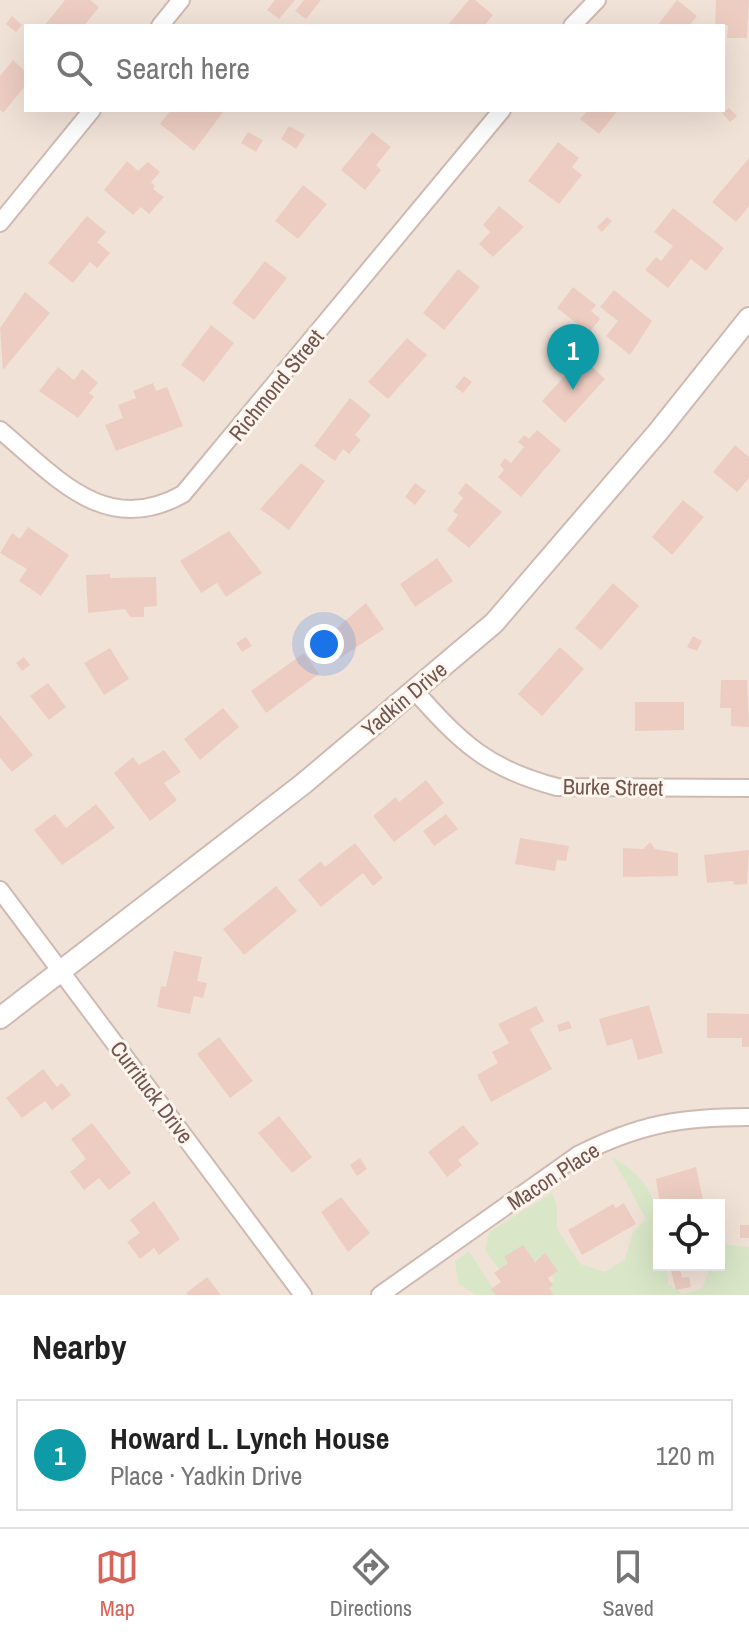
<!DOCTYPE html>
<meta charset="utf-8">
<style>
:root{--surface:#fff;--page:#f2f2f2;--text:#222;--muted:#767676;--line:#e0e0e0;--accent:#d86359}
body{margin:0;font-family:"Archivo Narrow",sans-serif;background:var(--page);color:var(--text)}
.controls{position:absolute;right:24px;bottom:24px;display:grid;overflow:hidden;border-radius:0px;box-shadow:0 8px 32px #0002}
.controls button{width:72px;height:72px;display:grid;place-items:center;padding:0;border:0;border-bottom:2px solid var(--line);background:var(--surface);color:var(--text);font:40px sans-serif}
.you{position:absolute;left:324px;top:644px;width:28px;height:28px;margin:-20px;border:6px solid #fff;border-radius:50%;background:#1a73e8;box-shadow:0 0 0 12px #1a73e833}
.badge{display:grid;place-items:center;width:52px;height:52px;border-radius:50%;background:var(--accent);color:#fff;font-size:26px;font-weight:700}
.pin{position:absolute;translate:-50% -66px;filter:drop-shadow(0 2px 4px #0008)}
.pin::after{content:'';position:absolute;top:42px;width:28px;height:24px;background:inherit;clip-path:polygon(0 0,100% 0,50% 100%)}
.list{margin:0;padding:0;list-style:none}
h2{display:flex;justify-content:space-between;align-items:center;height:104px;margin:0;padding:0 32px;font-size:34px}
h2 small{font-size:26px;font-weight:400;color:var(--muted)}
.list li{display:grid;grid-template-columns:52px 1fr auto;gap:24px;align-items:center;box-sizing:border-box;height:112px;margin:0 16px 16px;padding:0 16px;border:2px solid var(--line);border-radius:0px}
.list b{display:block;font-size:30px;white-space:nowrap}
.list p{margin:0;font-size:26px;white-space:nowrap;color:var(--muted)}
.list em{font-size:26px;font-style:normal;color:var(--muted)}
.icon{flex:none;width:44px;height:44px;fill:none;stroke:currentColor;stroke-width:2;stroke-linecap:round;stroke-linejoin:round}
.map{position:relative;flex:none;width:749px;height:1295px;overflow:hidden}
.search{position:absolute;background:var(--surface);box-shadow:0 8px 32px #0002;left:24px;right:24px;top:24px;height:88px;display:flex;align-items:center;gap:20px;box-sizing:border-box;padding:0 28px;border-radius:0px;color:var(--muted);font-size:30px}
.sheet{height:232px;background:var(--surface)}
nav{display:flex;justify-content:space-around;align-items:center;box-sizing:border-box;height:112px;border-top:2px solid var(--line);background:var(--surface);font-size:22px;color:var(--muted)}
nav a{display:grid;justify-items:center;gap:4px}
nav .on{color:var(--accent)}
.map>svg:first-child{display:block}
.residential{fill:#f1e2d7;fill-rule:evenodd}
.green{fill:#d9e7c8}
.building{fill:#edcdc2}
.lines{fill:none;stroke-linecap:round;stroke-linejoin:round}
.minor-casing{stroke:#cebab2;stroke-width:20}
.tertiary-casing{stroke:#cebab2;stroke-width:24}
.minor{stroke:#fff;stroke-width:16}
.tertiary{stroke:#fff;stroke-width:20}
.labels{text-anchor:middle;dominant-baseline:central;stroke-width:6;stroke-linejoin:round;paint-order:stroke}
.street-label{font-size:22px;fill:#72564e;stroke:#fdf5ee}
</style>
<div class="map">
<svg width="749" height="1295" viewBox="0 0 749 1295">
<rect width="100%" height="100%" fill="#faf1e8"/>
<path class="residential" d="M 0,0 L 749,0 L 749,1295 L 0,1295 ZM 26,26 L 723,26 L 723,110 L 26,110 ZM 659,1205 L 719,1205 L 719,1265 L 659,1265 Z"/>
<path class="green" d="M 612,1157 C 661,1185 659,1214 659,1265 L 667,1265 L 668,1284 L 682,1294 L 702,1289 L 711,1265 L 719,1265 L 722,1244 L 749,1247 L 749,1295 L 534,1295 L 554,1281 L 546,1256 L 502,1273 L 485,1250 L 489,1232 L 552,1193 L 557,1206 L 557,1228 L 580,1264 L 605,1272 L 625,1259 L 633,1232 L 646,1219 Z
M 469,1251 L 497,1295 L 475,1295 L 458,1283 L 455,1261 Z"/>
<path class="building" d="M 65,0 L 90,0 L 99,7 L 84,26 L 44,26 Z
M 275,0 L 295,0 L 279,19 L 267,10 Z
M 304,0 L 321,0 L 306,19 L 295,11 Z
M 469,0 L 475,0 L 493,15 L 484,26 L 447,26 Z
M 677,0 L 697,16 L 689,26 L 657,26 Z
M 716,0 L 749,0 L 747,38 L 727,38 L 728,25 L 715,25 Z
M 12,16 L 22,25 L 16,32 L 6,24 Z
M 13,60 L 26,72 L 26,85 L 3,113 L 0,110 L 0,76 Z
M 729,108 L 737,116 L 730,122 L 722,113 Z
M 171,110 L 220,110 L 223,112 L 194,151 L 160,124 Z
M 588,110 L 618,110 L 599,134 L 580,119 Z
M 289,126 L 305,135 L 296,149 L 281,139 Z
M 248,132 L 263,140 L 256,152 L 241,143 Z
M 372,132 L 391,147 L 376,165 L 381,170 L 365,190 L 341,170 Z
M 558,142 L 579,158 L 572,167 L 582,175 L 559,204 L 528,181 Z
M 749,158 L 749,206 L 736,222 L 712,202 Z
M 127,161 L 138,171 L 148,162 L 160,172 L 151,182 L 155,186 L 153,189 L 164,197 L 149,214 L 141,207 L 133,215 L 104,190 Z
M 303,185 L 327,204 L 298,239 L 275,221 Z
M 499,206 L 524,227 L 493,257 L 479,244 L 490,232 L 483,225 Z
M 673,208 L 724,248 L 706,271 L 691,259 L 668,288 L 645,270 L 656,257 L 661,261 L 673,246 L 654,232 Z
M 87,216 L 106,232 L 97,242 L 110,253 L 97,268 L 90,262 L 73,283 L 48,263 Z
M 607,217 L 612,221 L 602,232 L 597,227 Z
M 265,261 L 287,278 L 254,320 L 232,303 Z
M 458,269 L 480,287 L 444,330 L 423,313 Z
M 573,287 L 596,305 L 591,311 L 600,319 L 589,333 L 557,308 Z
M 614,290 L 652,321 L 630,355 L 606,336 L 618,321 L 600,307 Z
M 25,292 L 50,313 L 3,370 L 0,328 Z
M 211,325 L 234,343 L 204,382 L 181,365 Z
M 407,338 L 427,355 L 388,399 L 368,382 Z
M 582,357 L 605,379 L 565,423 L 542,401 Z
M 58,367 L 74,380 L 82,369 L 98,383 L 89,393 L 94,397 L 78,418 L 39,391 Z
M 464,376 L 472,382 L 463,393 L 455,387 Z
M 153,383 L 156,391 L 167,387 L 183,426 L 116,451 L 105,425 L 123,418 L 118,405 L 136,398 L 133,391 Z
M 350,398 L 371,415 L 355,435 L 361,440 L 349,454 L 343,449 L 335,461 L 314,446 Z
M 537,430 L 561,450 L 521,497 L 498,477 L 504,470 L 500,465 L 505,458 L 511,463 L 524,447 L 518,442 L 524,435 L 529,439 Z
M 735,445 L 749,457 L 749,478 L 737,492 L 713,472 Z
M 301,463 L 325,481 L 289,530 L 260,509 Z
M 415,483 L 426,491 L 415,505 L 405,497 Z
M 466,483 L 502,512 L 469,548 L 447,530 L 458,515 L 453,511 L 463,498 L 458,493 Z
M 683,500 L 704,517 L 672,555 L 652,537 Z
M 28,527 L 69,555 L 41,596 L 19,581 L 27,569 L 0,553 L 12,533 L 20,539 Z
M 229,531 L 262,573 L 226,597 L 217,583 L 201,593 L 180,561 Z
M 437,558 L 453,581 L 415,607 L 400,584 Z
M 110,574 L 110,578 L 156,577 L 157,606 L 144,607 L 144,617 L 130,617 L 125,609 L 88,613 L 86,575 Z
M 613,583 L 639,606 L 601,650 L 575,628 Z
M 366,603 L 384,629 L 340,658 L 331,644 L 338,638 L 333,631 Z
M 693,636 L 702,641 L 697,651 L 687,647 Z
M 246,637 L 252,646 L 242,652 L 236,643 Z
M 560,647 L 584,669 L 542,716 L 518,694 Z
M 110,648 L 129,679 L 104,695 L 84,663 Z
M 304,653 L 319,674 L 266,713 L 251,691 Z
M 24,657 L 30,665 L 22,671 L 16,663 Z
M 721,680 L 747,680 L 749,727 L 731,726 L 731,708 L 720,708 Z
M 48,683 L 66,707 L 49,720 L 30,696 Z
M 635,702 L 684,702 L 684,730 L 635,731 Z
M 223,708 L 239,727 L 200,760 L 184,739 Z
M 0,715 L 33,755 L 12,772 L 0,758 Z
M 164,750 L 181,772 L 164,783 L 177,800 L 150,821 L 114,773 L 133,757 L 139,765 Z
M 426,780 L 444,803 L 394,842 L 373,816 L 396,797 L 399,802 Z
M 96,804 L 115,828 L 62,865 L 34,830 L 55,814 L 66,828 Z
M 446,814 L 458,829 L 434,846 L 423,831 Z
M 520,838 L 569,846 L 566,861 L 557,860 L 555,871 L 515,864 Z
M 650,842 L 655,849 L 678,853 L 678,876 L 623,877 L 623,848 L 643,849 Z
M 355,843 L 383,878 L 373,886 L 363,873 L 321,907 L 298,880 L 321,861 L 325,867 Z
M 749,850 L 747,884 L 734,885 L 733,881 L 707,883 L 704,855 Z
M 276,886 L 297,911 L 244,955 L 223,929 Z
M 174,951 L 202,957 L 197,981 L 207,983 L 203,998 L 194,996 L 190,1014 L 157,1007 L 161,986 L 166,987 Z
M 649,1005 L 663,1053 L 638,1060 L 632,1039 L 607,1046 L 599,1019 Z
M 536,1006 L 544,1021 L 530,1029 L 552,1069 L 491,1102 L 477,1075 L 498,1063 L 492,1052 L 509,1043 L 498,1024 Z
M 707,1013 L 749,1014 L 749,1047 L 742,1047 L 742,1038 L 707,1038 Z
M 569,1021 L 572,1028 L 559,1032 L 557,1025 Z
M 219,1037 L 253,1081 L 230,1098 L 197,1054 Z
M 43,1069 L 57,1087 L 62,1083 L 71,1095 L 52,1110 L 45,1101 L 22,1118 L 6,1098 Z
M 279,1116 L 312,1157 L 292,1173 L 258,1133 Z
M 92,1123 L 131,1173 L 109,1190 L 99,1178 L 84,1190 L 70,1172 L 86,1159 L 71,1139 Z
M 463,1125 L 479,1144 L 458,1160 L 462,1165 L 447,1177 L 428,1152 Z
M 360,1158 L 367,1169 L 357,1176 L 350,1165 Z
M 696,1167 L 704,1205 L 660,1205 L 656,1179 Z
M 341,1197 L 370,1233 L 348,1252 L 321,1212 Z
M 154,1201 L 180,1239 L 159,1255 L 154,1248 L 140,1259 L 127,1242 L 140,1233 L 130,1220 Z
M 624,1203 L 636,1224 L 582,1255 L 568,1230 L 613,1204 L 616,1208 Z
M 740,1225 L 749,1225 L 749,1238 L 740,1238 Z
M 523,1245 L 535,1262 L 545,1253 L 558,1271 L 548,1278 L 553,1285 L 549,1288 L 554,1295 L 496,1295 L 491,1289 L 501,1282 L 494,1273 L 508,1263 L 504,1257 Z
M 680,1269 L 682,1278 L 689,1277 L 691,1287 L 676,1290 L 671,1271 Z
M 207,1277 L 221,1295 L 188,1295 L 186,1293 Z"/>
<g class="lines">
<g class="minor-casing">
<path id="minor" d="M 160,26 L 181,0
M 572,26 L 597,0
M 0,223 L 92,110
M 0,430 C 56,477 106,538 183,494 L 502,110
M 415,691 C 461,743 488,769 557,787 L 749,788
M 0,890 L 303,1295
M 380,1295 L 578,1155 C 639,1124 681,1117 749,1117"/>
</g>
<g class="tertiary-casing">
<path id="tertiary" d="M 0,1018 L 303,784 L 494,623 L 658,432 L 749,318"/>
</g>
<use href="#minor" class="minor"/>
<use href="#tertiary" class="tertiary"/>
</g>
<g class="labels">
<g class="street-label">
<text transform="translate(276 385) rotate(-51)">Richmond Street</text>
<text transform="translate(404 699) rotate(-40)">Yadkin Drive</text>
<text transform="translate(613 787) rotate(1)">Burke Street</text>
<text transform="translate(152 1092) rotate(53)">Currituck Drive</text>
<text transform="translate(553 1176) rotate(-33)">Macon Place</text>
</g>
</g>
</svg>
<div class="controls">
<button><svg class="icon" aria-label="locate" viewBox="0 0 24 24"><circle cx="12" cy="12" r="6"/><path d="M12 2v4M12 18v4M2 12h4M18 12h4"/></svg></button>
</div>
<div class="you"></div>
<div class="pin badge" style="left:573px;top:390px;background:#0f9aa8">1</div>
<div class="search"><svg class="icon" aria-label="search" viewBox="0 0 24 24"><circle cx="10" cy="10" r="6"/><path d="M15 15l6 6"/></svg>Search here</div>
</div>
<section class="sheet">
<h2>Nearby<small></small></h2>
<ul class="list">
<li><span class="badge" style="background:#0f9aa8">1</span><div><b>Howard L. Lynch House</b><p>Place · Yadkin Drive</p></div><em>120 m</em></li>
</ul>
</section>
<nav>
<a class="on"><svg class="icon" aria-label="map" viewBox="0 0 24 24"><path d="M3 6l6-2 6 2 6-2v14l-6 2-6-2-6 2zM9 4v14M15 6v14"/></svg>Map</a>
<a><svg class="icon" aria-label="directions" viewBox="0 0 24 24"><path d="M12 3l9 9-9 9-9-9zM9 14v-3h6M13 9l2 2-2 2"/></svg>Directions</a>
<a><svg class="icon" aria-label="saved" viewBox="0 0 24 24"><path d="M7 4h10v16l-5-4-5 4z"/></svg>Saved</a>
</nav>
